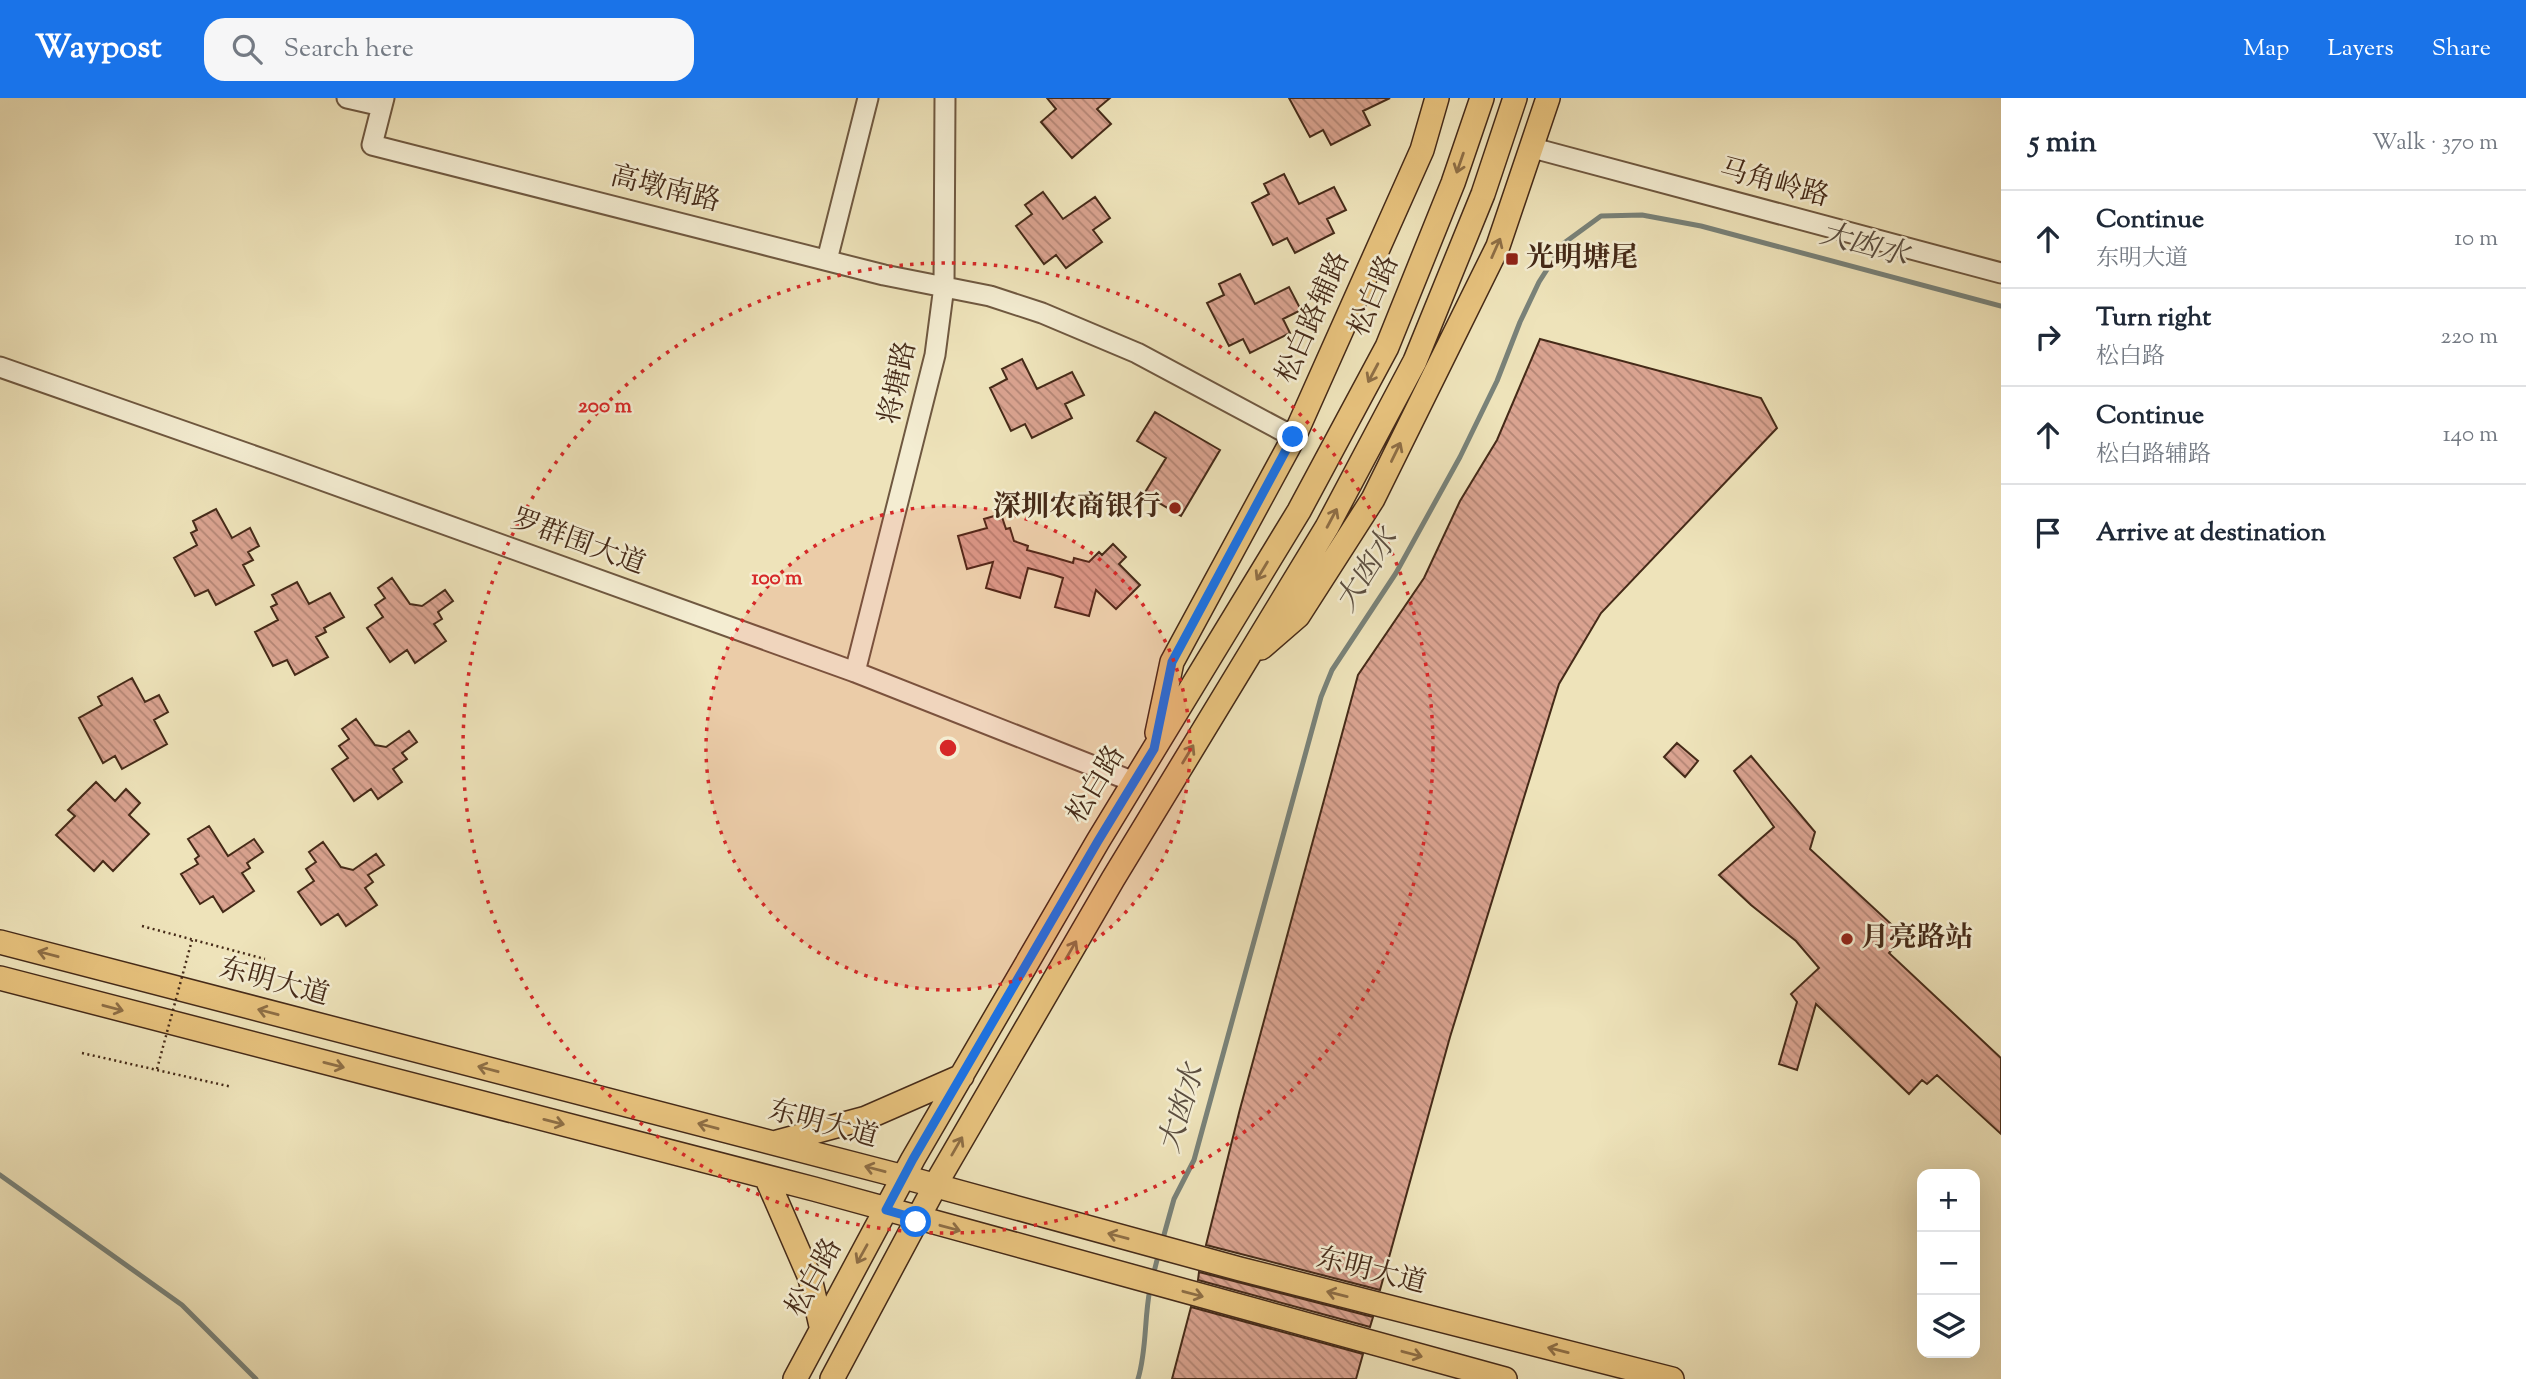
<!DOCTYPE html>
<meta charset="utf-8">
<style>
:root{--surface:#fff;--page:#f6f6f7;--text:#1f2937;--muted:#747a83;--line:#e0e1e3;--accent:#1a73e8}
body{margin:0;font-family:"Sorts Mill Goudy","Noto Serif SC",serif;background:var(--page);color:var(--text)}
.controls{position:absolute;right:21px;bottom:21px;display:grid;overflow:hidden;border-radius:14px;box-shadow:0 7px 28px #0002}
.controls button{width:63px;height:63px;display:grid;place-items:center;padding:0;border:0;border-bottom:2px solid var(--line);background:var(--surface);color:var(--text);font:35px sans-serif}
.stop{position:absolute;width:21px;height:21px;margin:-16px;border:5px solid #1a73e8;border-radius:50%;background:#fff}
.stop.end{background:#1a73e8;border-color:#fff;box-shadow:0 2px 7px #0008}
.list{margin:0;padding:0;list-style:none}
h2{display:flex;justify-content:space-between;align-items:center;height:91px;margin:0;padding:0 28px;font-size:30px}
h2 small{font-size:23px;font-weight:400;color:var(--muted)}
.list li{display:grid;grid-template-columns:46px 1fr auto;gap:21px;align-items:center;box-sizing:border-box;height:98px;padding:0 28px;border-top:2px solid var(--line)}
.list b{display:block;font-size:26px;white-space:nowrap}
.list p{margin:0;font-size:23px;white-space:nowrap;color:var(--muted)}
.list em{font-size:23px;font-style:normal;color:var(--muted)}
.icon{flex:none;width:38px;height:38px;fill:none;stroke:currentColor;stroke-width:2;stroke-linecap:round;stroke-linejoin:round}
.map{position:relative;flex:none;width:2001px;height:1281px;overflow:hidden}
header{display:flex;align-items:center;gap:42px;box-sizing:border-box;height:98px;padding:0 35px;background:var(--accent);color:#fff}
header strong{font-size:33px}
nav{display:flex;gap:38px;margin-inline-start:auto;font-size:24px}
.search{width:490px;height:63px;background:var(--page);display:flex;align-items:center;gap:18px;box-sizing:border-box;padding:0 24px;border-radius:21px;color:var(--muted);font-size:26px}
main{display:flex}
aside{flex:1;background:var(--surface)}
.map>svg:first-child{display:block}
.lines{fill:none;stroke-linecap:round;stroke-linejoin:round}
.stream{stroke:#798279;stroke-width:5}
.building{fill:url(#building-back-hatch);stroke:#452a18;stroke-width:2}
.minor-casing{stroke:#6f5840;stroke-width:23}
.major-casing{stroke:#452a18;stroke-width:26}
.path{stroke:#452a18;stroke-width:2.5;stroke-dasharray:2 3.5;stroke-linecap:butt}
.minor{stroke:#f4edd2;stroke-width:19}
.major{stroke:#e7c27d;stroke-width:23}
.path-bridge{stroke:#452a18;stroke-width:2.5;stroke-dasharray:2 3.5;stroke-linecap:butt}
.oneway{stroke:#8e6e45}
.route{stroke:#1a73e8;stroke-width:9}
.ring{fill:none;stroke:#d62828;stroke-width:3.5;stroke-dasharray:3.5 7}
.poi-dot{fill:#8f2418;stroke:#f4edd2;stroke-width:2.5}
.labels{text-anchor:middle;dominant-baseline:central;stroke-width:5;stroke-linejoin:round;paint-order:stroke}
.street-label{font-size:28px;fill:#452a18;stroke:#f4edd2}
.poi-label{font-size:28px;font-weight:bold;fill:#452a18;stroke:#f4edd2;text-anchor:start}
.water-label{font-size:30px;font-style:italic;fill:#5b4e40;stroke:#f4edd2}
.centre{fill:#d62828;stroke:#f4edd2;stroke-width:3.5}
.ring-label{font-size:21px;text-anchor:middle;font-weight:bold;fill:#d62828;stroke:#f4edd2;stroke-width:5;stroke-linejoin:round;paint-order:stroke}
</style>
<header>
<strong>Waypost</strong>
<div class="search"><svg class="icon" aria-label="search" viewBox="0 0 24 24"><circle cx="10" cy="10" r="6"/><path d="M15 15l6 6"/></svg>Search here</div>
<nav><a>Map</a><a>Layers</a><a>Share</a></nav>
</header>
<main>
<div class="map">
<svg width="2001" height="1281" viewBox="0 0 2001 1281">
<defs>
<pattern id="building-back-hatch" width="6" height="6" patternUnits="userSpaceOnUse" patternTransform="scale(1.75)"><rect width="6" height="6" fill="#daa390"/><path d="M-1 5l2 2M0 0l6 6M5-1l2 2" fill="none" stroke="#b38575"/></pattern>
</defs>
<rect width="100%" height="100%" fill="#eee3ba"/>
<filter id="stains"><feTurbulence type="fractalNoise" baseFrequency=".00286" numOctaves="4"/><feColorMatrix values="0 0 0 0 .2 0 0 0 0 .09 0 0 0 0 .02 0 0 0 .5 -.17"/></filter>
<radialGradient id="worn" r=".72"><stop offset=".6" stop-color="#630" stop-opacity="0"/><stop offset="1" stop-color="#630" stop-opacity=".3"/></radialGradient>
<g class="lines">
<path class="stream" d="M 0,1077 L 182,1207 L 256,1281
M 1162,1144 L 1174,1101 L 1194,1062 L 1321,599 L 1332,572 L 1396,475 L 1460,359 L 1497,283 L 1520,224 L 1539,184 L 1564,145 L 1601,118 L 1642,117 L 1701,128 L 2001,208
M 1153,1178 L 1159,1154
M 1138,1281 C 1147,1251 1144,1221 1150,1191"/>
</g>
<path class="building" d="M 1047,0 L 1110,0 L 1097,11 L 1111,26 L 1072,60 L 1041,24 L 1056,11 Z
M 1289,0 L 1390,0 L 1363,13 L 1370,27 L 1331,47 L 1323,32 L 1310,39 Z
M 1284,76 L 1299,106 L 1334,89 L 1346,112 L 1327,121 L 1334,135 L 1295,155 L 1287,140 L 1273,147 L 1252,105 L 1269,96 L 1264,86 Z
M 1043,94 L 1063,121 L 1095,99 L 1110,120 L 1093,132 L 1102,144 L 1066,170 L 1056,157 L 1044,166 L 1016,128 L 1032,116 L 1025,107 Z
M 1240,176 L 1255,206 L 1289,189 L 1301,212 L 1283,221 L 1290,235 L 1250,255 L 1243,241 L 1229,248 L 1207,205 L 1224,197 L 1219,186 Z
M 1540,241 L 1761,300 L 1777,330 L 1601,515 L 1559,586 L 1450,939 L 1380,1192 L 1206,1147 L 1240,1011 L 1358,577 L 1424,480 L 1460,403 L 1497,342 Z
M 1022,261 L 1037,291 L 1072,274 L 1084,297 L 1065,306 L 1072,320 L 1032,340 L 1025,326 L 1011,333 L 990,290 L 1007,281 L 1002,271 Z
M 1155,314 L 1220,352 L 1181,418 L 1144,396 L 1166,360 L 1137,343 Z
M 216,411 L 232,440 L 250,430 L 259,448 L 248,454 L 253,462 L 243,467 L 254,487 L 216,507 L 208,492 L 195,498 L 174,460 L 197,447 L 191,435 L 197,432 L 193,423 Z
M 1001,416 L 1006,431 L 1010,430 L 1014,443 L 1028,448 L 1027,452 L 1053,459 L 1073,465 L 1074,460 L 1089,464 L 1099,454 L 1102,457 L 1113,446 L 1126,459 L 1119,466 L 1140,487 L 1116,511 L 1096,492 L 1089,518 L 1055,509 L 1063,480 L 1054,477 L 1028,470 L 1020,500 L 986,490 L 993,464 L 967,471 L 958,438 L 987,430 L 984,421 Z
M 392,480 L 410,506 L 422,508 L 445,492 L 453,503 L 438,514 L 442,521 L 434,526 L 446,543 L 415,565 L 407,552 L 390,564 L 367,530 L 383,519 L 375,507 L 385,500 L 378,490 Z
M 297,484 L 309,506 L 330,495 L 344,519 L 324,530 L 326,534 L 316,539 L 328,559 L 295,577 L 287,562 L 273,568 L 255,534 L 278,522 L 271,509 L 277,506 L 272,497 Z
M 132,580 L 145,604 L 159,597 L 168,614 L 154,622 L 167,646 L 122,671 L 115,658 L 103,665 L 79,620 L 102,607 L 98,599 Z
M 356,621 L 375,647 L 386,649 L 409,633 L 417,644 L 402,655 L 407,661 L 393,671 L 402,684 L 378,701 L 371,691 L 354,703 L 332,671 L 348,660 L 339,648 L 349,641 L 342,631 Z
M 1677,645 L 1698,663 L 1685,679 L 1664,659 Z
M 1751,658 L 1815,734 L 1810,751 L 1904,838 L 1889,855 L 2001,960 L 2001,1036 L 1937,977 L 1927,986 L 1922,982 L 1909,996 L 1816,906 L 1797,972 L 1779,966 L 1797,904 L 1791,896 L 1819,870 L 1796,843 L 1751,807 L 1719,777 L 1774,729 L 1734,673 Z
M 96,684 L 115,703 L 126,691 L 140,705 L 129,717 L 149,736 L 113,773 L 103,763 L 94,773 L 56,737 L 75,718 L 68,712 Z
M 209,728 L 228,758 L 254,741 L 263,754 L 247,765 L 250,770 L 242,775 L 254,793 L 223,814 L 213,798 L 200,806 L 181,776 L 198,766 L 195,761 L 199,758 L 188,741 Z
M 323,744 L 341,769 L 353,772 L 376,756 L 384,767 L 368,777 L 373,784 L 365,790 L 377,807 L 346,828 L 338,816 L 321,827 L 298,794 L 314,783 L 306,771 L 316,764 L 309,754 Z
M 1199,1174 L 1373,1219 L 1370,1229 L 1198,1182 Z
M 1191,1209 L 1363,1256 L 1356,1281 L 1172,1281 Z"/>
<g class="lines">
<g class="minor-casing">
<path id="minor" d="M 347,0 L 382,8
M 384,0 L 372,47 L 884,177 L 990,198 L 1042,215 L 1137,255 L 1294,339
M 1533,50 L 2001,175
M 827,162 L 868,0
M 0,269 L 277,366 L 855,574 L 1134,684
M 855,574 L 935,257 L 944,188 L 945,0"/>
</g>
<g class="major-casing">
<path id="major" d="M 1261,550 L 1298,518 L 1373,401 L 1498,148 L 1548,0
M 1157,635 L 1172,564 L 1294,339 L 1422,52 L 1437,0
M 0,844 L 904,1079 L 1240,1171 L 1672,1281
M 0,880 L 814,1091 L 1505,1281
M 777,1044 L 866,1020 L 962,978
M 766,1079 L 810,1180 L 821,1228
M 795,1281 L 913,1061 L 1098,743 L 1299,413 L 1387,249 L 1453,85 L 1482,0
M 832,1281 L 941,1077 L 1113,781 L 1327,429 L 1415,263 L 1483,96 L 1515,0"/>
</g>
<path class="path" d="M 142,828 L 265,861
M 82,955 L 232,989"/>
<use href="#minor" class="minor"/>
<use href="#major" class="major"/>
<path class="path-bridge" d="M 157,971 L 192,842"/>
</g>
<defs><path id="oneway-shaft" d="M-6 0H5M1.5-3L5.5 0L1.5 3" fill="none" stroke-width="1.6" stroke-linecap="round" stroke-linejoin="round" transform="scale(1.75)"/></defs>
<g class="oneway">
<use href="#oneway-shaft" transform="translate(1460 65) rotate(109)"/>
<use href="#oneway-shaft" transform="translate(1496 150) rotate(-66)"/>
<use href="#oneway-shaft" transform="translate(1373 275) rotate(118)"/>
<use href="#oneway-shaft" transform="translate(1396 354) rotate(-64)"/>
<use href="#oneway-shaft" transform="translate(1332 420) rotate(-62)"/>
<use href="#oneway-shaft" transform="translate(1262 473) rotate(121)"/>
<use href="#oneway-shaft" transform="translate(1188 656) rotate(-59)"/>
<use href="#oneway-shaft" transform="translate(1071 852) rotate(-60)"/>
<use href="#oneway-shaft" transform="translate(48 856) rotate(-165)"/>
<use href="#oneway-shaft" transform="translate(113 910) rotate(15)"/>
<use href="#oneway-shaft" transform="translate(268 914) rotate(-165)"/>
<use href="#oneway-shaft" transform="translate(334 967) rotate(14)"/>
<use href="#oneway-shaft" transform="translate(488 971) rotate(-165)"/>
<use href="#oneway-shaft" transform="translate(554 1024) rotate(14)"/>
<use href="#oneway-shaft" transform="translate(708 1028) rotate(-165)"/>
<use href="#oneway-shaft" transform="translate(957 1048) rotate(-60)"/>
<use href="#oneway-shaft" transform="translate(875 1071) rotate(-165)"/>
<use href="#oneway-shaft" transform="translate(950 1130) rotate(15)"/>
<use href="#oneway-shaft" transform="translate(1118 1138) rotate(-165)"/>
<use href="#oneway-shaft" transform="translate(862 1156) rotate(119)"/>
<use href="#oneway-shaft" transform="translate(1193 1196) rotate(15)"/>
<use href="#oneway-shaft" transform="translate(1337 1196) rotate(-166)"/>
<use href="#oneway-shaft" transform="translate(1558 1252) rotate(-166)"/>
<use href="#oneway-shaft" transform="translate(1412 1256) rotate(15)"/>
</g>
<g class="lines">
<path class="route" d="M 916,1124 L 918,1121 L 886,1112 L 913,1061 L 1098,743 L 1154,651 L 1172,564 L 1293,339"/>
</g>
<circle cx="948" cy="650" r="242" fill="#d62828" fill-opacity=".12"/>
<g class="ring">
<circle cx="948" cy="650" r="242"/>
<circle cx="948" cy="650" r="485"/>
</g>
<g class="poi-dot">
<rect x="1505" y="154" width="14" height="14" rx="3.5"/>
<circle cx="1175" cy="410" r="7"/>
<circle cx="1847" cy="841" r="7"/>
</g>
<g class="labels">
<g class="street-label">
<text transform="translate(1774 86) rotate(15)">马角岭路</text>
<text transform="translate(665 92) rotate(14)">高墩南路</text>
<text transform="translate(1375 198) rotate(-67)">松白路</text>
<text transform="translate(1314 220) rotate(-66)">松白路辅路</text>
<text transform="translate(899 285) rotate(-78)">将塘路</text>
<text transform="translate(578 445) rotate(20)">罗群围大道</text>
<text transform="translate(1097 687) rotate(-59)">松白路</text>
<text transform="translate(274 885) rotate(15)">东明大道</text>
<text transform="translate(823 1027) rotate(15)">东明大道</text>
<text transform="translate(1371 1174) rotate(14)">东明大道</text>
<text transform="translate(815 1180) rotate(-61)">松白路</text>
</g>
<g class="poi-label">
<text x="1526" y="161">光明塘尾</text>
<text x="1161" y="410" text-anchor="end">深圳农商银行</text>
<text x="1861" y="841">月亮路站</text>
</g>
<g class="water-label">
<text transform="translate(1864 148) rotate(15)">大凼水</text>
<text transform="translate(1368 473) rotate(-58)">大凼水</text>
<text transform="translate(1183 1011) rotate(-73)">大凼水</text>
</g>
</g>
<circle cx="948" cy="650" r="10" class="centre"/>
<g class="ring-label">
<text x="605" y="314">200 m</text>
<text x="777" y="486">100 m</text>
</g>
<rect width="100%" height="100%" filter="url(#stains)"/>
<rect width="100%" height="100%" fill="url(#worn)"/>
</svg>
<div class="controls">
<button>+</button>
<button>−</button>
<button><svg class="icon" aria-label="layers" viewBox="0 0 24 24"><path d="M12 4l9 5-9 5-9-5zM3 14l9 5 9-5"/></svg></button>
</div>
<div class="stop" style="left:916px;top:1124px"></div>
<div class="stop end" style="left:1293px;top:339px"></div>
</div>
<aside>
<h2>5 min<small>Walk · 370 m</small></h2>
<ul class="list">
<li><svg class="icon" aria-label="ahead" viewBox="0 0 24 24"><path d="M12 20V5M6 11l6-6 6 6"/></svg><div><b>Continue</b><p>东明大道</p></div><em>10 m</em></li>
<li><svg class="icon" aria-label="right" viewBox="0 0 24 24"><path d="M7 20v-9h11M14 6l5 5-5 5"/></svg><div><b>Turn right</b><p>松白路</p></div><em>220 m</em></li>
<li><svg class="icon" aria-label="ahead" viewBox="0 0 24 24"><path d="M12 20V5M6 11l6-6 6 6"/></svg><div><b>Continue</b><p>松白路辅路</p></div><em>140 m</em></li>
<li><svg class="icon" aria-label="arrive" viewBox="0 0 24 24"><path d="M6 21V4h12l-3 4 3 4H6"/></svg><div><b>Arrive at destination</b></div></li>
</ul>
</aside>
</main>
